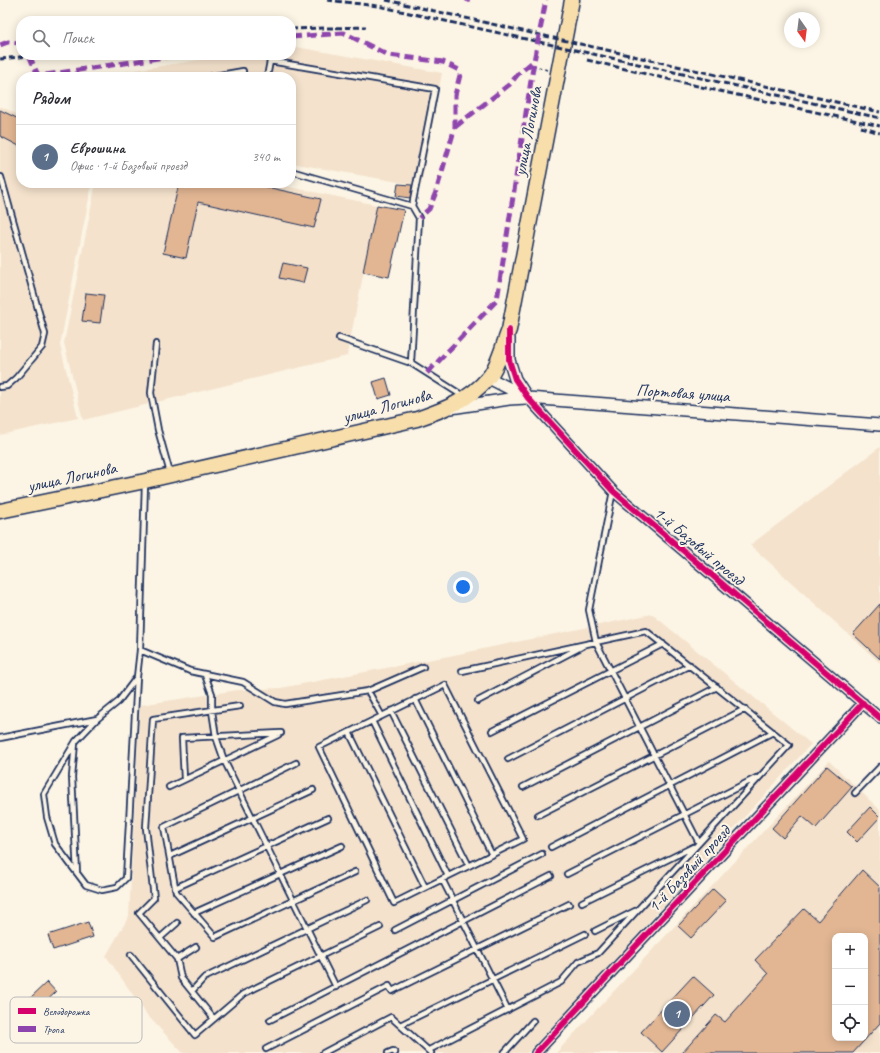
<!DOCTYPE html>
<html lang="ru">
<meta charset="utf-8">
<style>
:root{--surface:#fff;--page:#f7f7f7;--text:#2b2b33;--muted:#7c7c81;--line:#e1e1e2;--accent:#111827}
body{margin:0;font-family:Caveat,sans-serif;background:var(--page);color:var(--text)}
.controls{position:absolute;right:12px;bottom:12px;display:grid;overflow:hidden;border-radius:8px;box-shadow:0 2px 10px #0003}
.controls button{width:36px;height:36px;display:grid;place-items:center;padding:0;border:0;border-bottom:1px solid var(--line);background:var(--surface);color:var(--text);font:20px sans-serif}
.compass{position:absolute;left:784px;top:12px;width:36px;height:36px;border-radius:50%;background:var(--surface);box-shadow:0 2px 10px #0003;rotate:166deg}
.you{position:absolute;left:463px;top:587px;width:14px;height:14px;margin:-10px;border:3px solid #fff;border-radius:50%;background:#1a73e8;box-shadow:0 0 0 6px #1a73e833}
.badge{display:grid;place-items:center;width:26px;height:26px;border-radius:50%;background:var(--accent);color:#fff;font-size:13px;font-weight:700}
.pin{position:absolute;translate:-50% -50%;border:2px solid #fff;box-shadow:0 1px 4px #0006}
.list{margin:0;padding:0;list-style:none}
h2{display:flex;justify-content:space-between;align-items:center;height:52px;margin:0;padding:0 16px;font-size:17px}
h2 small{font-size:13px;font-weight:400;color:var(--muted)}
.list li{display:grid;grid-template-columns:26px 1fr auto;gap:12px;align-items:center;box-sizing:border-box;height:64px;padding:0 16px;border-top:1px solid var(--line)}
.list b{display:block;font-size:15px;white-space:nowrap}
.list p{margin:0;font-size:13px;white-space:nowrap;color:var(--muted)}
.list em{font-size:13px;font-style:normal;color:var(--muted)}
.icon{flex:none;width:22px;height:22px;fill:none;stroke:currentColor;stroke-width:2;stroke-linecap:round;stroke-linejoin:round}
.map{position:relative;flex:none;width:880px;height:1053px;overflow:hidden}
.search{position:absolute;background:var(--surface);box-shadow:0 2px 10px #0003;left:16px;top:16px;width:280px;height:44px;display:flex;align-items:center;gap:10px;box-sizing:border-box;padding:0 14px;border-radius:16px;color:var(--muted);font-size:15px}
.panel{position:absolute;background:var(--surface);box-shadow:0 2px 10px #0003;left:16px;top:72px;width:280px;height:116px;border-radius:16px}
.map>svg:first-child{display:block}
.built{fill:#f4e2cc;fill-rule:evenodd}
.building{fill:#e2b693;stroke:#1b2f5e;fill-rule:evenodd}
.lines{fill:none;stroke-linecap:round;stroke-linejoin:round}
.service-casing{stroke:#1b2f5e;stroke-width:8}
.minor-casing{stroke:#1b2f5e;stroke-width:12}
.tertiary-casing{stroke:#1b2f5e;stroke-width:14}
.primary-casing{stroke:#1b2f5e;stroke-width:17}
.path{stroke:#1b2f5e;stroke-width:1.5;stroke-dasharray:3 3;stroke-linecap:butt}
.service{stroke:#fcf5e5;stroke-width:4.5}
.minor{stroke:#fcf5e5;stroke-width:9}
.tertiary{stroke:#fcf5e5;stroke-width:11}
.primary{stroke:#f8deab;stroke-width:14}
.rail{stroke:#1b2f5e;stroke-width:3;stroke-dasharray:6 3;stroke-linecap:butt}
.quiet{stroke:#8e44ad;stroke-width:5;stroke-dasharray:10 5;stroke-linecap:butt}
.cycleway-casing{stroke:#fcf5e5;stroke-width:8}
.cycleway{stroke:#d6006c;stroke-width:6}
.labels{text-anchor:middle;dominant-baseline:central;stroke-width:4;stroke-linejoin:round;paint-order:stroke}
.street-label{font-size:17px;fill:#1b2f5e;stroke:#fcf5e5}
.key{fill:#fcf5e5;stroke:#b8babc;stroke-width:1}
.key-label{font-size:11px;fill:#1b2f5e}
</style>
<div class="map">
<svg width="880" height="1053" viewBox="0 0 880 1053">
<rect width="100%" height="100%" fill="#fcf5e5"/>
<filter id="ink" filterUnits="userSpaceOnUse"><feTurbulence type="fractalNoise" baseFrequency=".025" numOctaves="2"/><feDisplacementMap in="SourceGraphic" scale="8" xChannelSelector="R" yChannelSelector="G"/><feConvolveMatrix kernelMatrix="1 2 1 2 8 2 1 2 1" color-interpolation-filters="sRGB"/></filter>
<g filter="url(#ink)">
<path class="built" d="M 291,46 L 442,73 L 421,186 L 291,163 L 291,77 L 90,77 L 231,55 L 291,55 Z
M 0,106 L 21,116 L 21,183 L 92,183 L 60,345 L 78,418 L 0,435 Z
M 96,183 L 270,183 L 377,205 L 347,356 L 83,420 L 64,343 Z
M 880,447 L 880,663 L 750,545 Z
M 652,614 L 811,744 L 608,967 L 527,1053 L 183,1053 L 147,1015 L 106,956 L 129,916 L 140,705 L 238,690 L 281,688 L 449,656 Z
M 829,761 L 880,810 L 880,1053 L 556,1053 ZM 835,936 L 865,936 L 865,1038 L 835,1038 Z"/>
<path class="building" d="M 0,110 L 21,120 L 21,147 L 0,136 Z
M 179,183 L 248,183 L 321,199 L 314,228 L 198,202 L 186,258 L 163,253 Z
M 398,184 L 412,185 L 410,198 L 396,196 Z
M 377,205 L 404,210 L 389,277 L 363,272 Z
M 283,263 L 307,268 L 303,283 L 279,278 Z
M 86,293 L 104,295 L 100,323 L 82,321 Z
M 386,378 L 391,395 L 378,399 L 373,382 Z
M 880,604 L 880,659 L 853,634 Z
M 827,766 L 852,787 L 816,828 L 802,816 L 783,838 L 772,828 Z
M 870,807 L 880,817 L 857,842 L 847,832 Z
M 862,870 L 880,887 L 880,1023 L 853,1053 L 682,1053 L 716,1015 L 725,1022 L 768,974 L 755,960 L 804,909 L 818,921 ZM 835,936 L 865,936 L 865,1038 L 835,1038 Z
M 713,889 L 726,901 L 691,938 L 678,926 Z
M 88,922 L 93,937 L 53,950 L 48,935 Z
M 693,976 L 714,995 L 662,1052 L 641,1032 Z
M 47,982 L 56,992 L 39,1008 L 30,998 Z"/>
<g class="lines">
<g class="service-casing">
<path id="service" d="M 209,77 L 243,71 L 242,77
M 267,77 L 270,61 L 435,89 L 412,206 L 419,218 L 411,363 L 339,338
M 291,171 L 412,206
M 156,344 L 151,393 L 158,430 L 170,473
M 411,363 L 463,396
M 0,387 L 7,386 L 16,378 L 42,347 L 45,334 L 1,177
M 613,491 L 589,610 L 596,642 L 699,843
M 140,650 L 190,671 L 243,682 L 275,702 L 285,704 L 368,691 L 423,667
M 205,675 L 212,694 L 212,711 L 216,737 L 224,760 L 336,987
M 137,677 L 118,702 L 97,719 L 76,741 L 44,794 L 47,817 L 55,844 L 86,885 L 102,890 L 117,887 L 126,878 L 137,677 L 140,650 L 145,483
M 445,685 L 523,839 L 394,903 L 319,747 Z
M 368,691 L 382,716
M 415,699 L 492,855
M 478,701 L 583,646
M 391,711 L 469,866
M 372,721 L 448,876
M 492,731 L 663,644
M 349,732 L 425,887
M 0,738 L 97,719
M 75,743 L 72,777 L 77,873
M 508,759 L 690,665
M 296,763 L 164,827 L 176,892 L 215,937 L 355,872
M 184,779 L 182,738 L 281,733
M 169,787 L 278,735
M 523,787 L 717,687
M 855,793 L 880,767
M 538,815 L 745,709
M 551,847 L 773,732
M 170,856 L 313,790
M 567,874 L 756,778
M 442,879 L 508,1010
M 175,888 L 328,818
M 582,902 L 693,847
M 194,913 L 342,846
M 395,930 L 542,854
M 595,931 L 635,911
M 160,938 L 177,923
M 131,955 L 195,1035 L 243,994 L 380,927
M 177,959 L 196,947
M 192,991 L 204,978 L 367,900
M 214,1019 L 181,978 L 177,959 L 139,913 L 154,898 L 146,828 L 153,719 L 240,706
M 270,1020 L 551,876
M 400,1025 L 585,934
M 266,1049 L 389,986 L 392,991 L 569,904
M 429,1050 L 561,982 L 578,962 L 598,953 L 789,745 L 646,631 L 462,671
M 323,1053 L 391,1017 L 431,1053
M 388,1053 L 393,1051 L 395,1053
M 504,1053 L 533,1021"/>
</g>
<g class="minor-casing">
<path id="minor" d="M 528,398 L 613,491 L 880,718
M 536,1053 L 863,703"/>
</g>
<g class="tertiary-casing">
<path id="tertiary" d="M 509,338 L 509,360 L 515,379 L 526,396
M 489,378 L 528,398 L 880,425
M 451,408 L 509,399 L 527,398"/>
</g>
<g class="primary-casing">
<path id="primary" d="M 0,511 L 145,481 L 417,419 C 443,410 470,400 488,378 C 498,367 503,344 509,330 L 572,0"/>
</g>
<path class="path" d="M 533,65 L 547,70"/>
<use href="#service" class="service"/>
<use href="#minor" class="minor"/>
<use href="#tertiary" class="tertiary"/>
<use href="#primary" class="primary"/>
<path class="rail" d="M 327,0 L 378,6 L 880,118
M 386,0 L 880,112
M 291,29 L 366,27
M 0,59 L 39,55
M 587,60 L 710,89 L 880,126
M 861,127 L 880,133"/>
<path class="quiet" d="M 467,2 L 468,0
M 291,37 L 344,33 L 388,55 L 443,62 L 459,70 L 460,75 L 455,95 L 455,127 L 436,192 L 429,209 L 419,218
M 0,45 L 8,42 L 21,43
M 29,55 L 37,73 L 39,76 L 177,55
M 455,127 L 510,84 L 518,74 L 534,61
M 427,373 L 497,300 L 534,61 L 546,0"/>
<g class="cycleway-casing">
<path id="cycleway" d="M 509,330 L 509,360 L 515,379 L 528,398 L 613,491 L 880,718
M 536,1053 L 863,703"/>
</g>
<use href="#cycleway" class="cycleway"/>
</g>
</g>
<g class="labels">
<g class="street-label">
<text transform="translate(528 131) rotate(-79)">улица Логинова</text>
<text transform="translate(683 393) rotate(4)">Портовая улица</text>
<text transform="translate(387 406) rotate(-15)">улица Логинова</text>
<text transform="translate(72 477) rotate(-12)">улица Логинова</text>
<text transform="translate(699 546) rotate(40)">1-й Базовый проезд</text>
<text transform="translate(689 869) rotate(-47)">1-й Базовый проезд</text>
</g>
</g>
<rect x="10" y="997" width="132" height="46" rx="6" class="key"/>
<rect x="18" y="1008" width="18" height="6" fill="#d6006c"/>
<rect x="18" y="1026" width="18" height="6" fill="#8e44ad"/>
<g class="key-label">
<text x="43" y="1015">Велодорожка</text>
<text x="43" y="1033">Тропа</text>
</g>
</svg>
<div class="controls">
<button>+</button>
<button>−</button>
<button><svg class="icon" aria-label="locate" viewBox="0 0 24 24"><circle cx="12" cy="12" r="6"/><path d="M12 2v4M12 18v4M2 12h4M18 12h4"/></svg></button>
</div>
<svg class="compass" viewBox="-18 -18 36 36"><path d="M0-13l5 13h-10z" fill="#e53935"/><path d="M0 13l5-13h-10z" fill="#7c7c81"/></svg>
<div class="you"></div>
<div class="pin badge" style="left:677px;top:1014px;background:#5c6f8a">1</div>
<div class="search"><svg class="icon" aria-label="search" viewBox="0 0 24 24"><circle cx="10" cy="10" r="6"/><path d="M15 15l6 6"/></svg>Поиск</div>
<section class="panel">
<h2>Рядом<small></small></h2>
<ul class="list">
<li><span class="badge" style="background:#5c6f8a">1</span><div><b>Еврошина</b><p>Офис · 1-й Базовый проезд</p></div><em>340 m</em></li>
</ul>
</section>
</div>
